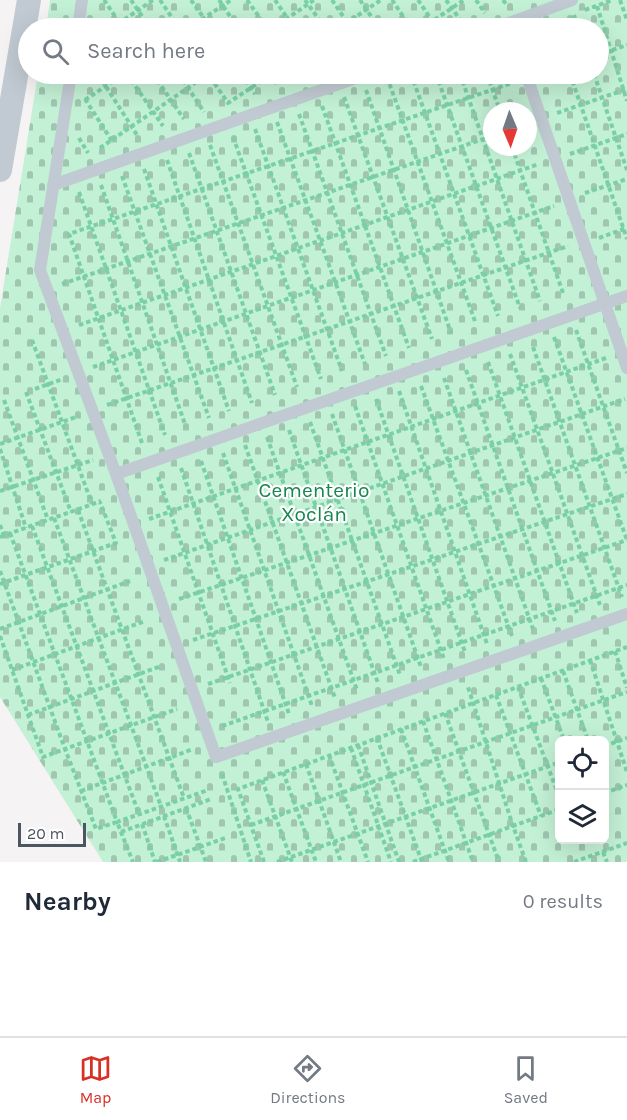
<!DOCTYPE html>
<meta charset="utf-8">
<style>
:root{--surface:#fff;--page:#f6f6f7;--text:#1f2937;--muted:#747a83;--line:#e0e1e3;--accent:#d93025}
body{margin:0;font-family:Karla,sans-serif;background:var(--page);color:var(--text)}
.controls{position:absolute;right:18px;bottom:18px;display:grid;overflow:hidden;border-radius:9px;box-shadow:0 6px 24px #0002}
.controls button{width:54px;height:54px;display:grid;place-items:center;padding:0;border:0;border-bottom:2px solid var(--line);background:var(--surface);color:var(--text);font:30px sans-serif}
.compass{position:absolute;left:483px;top:102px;width:54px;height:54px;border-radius:50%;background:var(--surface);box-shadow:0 6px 24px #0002;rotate:178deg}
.scale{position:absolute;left:18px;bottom:15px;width:68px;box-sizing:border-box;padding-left:6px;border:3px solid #4a5661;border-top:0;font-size:16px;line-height:21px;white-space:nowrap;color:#4a5661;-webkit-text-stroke:4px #fff;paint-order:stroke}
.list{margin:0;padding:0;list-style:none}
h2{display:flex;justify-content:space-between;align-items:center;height:78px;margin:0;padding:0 24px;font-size:26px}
h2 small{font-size:20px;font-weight:400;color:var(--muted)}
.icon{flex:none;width:33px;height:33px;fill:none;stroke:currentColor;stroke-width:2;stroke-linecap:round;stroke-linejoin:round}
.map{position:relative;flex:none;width:627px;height:862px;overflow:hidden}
.search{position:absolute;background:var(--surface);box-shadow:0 6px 24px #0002;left:18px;right:18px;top:18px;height:66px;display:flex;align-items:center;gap:15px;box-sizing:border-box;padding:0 21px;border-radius:33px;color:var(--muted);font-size:22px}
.sheet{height:174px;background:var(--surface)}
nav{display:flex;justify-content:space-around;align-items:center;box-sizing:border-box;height:84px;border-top:2px solid var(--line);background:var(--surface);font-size:16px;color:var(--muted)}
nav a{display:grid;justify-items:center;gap:3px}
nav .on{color:var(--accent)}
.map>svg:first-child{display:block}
.cemetery{fill:url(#cemetery-stones);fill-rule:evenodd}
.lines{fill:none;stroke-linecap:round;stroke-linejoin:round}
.path{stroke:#7ad0a6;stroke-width:4;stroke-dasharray:4.5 3;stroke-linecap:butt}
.service{stroke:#c1cad2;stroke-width:12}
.minor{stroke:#c1cad2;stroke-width:24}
.labels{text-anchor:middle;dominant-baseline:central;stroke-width:4.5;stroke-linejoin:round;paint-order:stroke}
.park-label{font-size:21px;fill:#17864f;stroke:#fff}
</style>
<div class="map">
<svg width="627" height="862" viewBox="0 0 627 862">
<defs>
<pattern id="cemetery-stones" width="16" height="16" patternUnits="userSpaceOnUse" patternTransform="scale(1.5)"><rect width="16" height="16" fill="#c3f1d5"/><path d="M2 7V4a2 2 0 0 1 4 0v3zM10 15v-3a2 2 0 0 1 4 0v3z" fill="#a0c6b0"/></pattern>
</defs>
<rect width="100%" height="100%" fill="#f5f3f3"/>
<path class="cemetery" d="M 50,0 L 627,0 L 627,862 L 103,862 L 0,697 L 0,308 L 38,74 L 598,74 L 598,28 L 46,28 ZM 492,111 L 528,111 L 528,147 L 492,147 ZM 560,740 L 604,740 L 604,840 L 560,840 Z"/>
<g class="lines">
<path class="path" d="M 104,0 L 123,28
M 131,0 L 150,28
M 160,0 L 179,28
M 191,0 L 211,28
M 219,0 L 238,28
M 247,0 L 267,28
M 275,0 L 294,28
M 305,0 L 325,28
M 332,0 L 351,28
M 360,0 L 379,28
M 392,0 L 411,28
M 418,0 L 437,28
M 446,0 L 461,21
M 476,0 L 485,13
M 503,0 L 507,5
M 620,0 L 627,20
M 597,6 L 627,101
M 585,10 L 613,0
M 574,15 L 578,28
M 112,28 L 153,0
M 189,28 L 231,0
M 273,28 L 314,0
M 339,28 L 381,0
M 422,28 L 464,0
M 598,55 L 627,45
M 98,74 L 137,135
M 127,74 L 163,126
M 153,74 L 184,119
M 179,74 L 204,112
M 241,74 L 255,94
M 270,74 L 278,86
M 411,74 L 498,316
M 436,74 L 520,308
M 460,74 L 540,301
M 487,74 L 500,111
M 570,74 L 627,239
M 594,74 L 627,170
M 387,77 L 476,324
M 366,90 L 451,333
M 344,97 L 432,339
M 85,99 L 112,141
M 85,100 L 124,74
M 322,106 L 409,348
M 557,113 L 627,89
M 299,114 L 386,356
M 277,122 L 365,364
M 255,129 L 342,371
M 233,137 L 321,379
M 79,138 L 88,153
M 210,145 L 297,387
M 512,147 L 563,293
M 100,148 L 208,74 L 228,103 L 272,74
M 189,153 L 275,395
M 570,154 L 627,134
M 167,160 L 252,403
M 144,169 L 229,411
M 122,176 L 209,418
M 101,185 L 186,427
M 79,192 L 165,435
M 585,193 L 627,179
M 599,238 L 627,228
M 62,284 L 492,136
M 79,325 L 539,164
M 576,330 L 627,473
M 554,337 L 627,540
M 32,340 L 92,504
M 533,347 L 622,597
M 510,354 L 600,605
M 488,362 L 577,613
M 93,367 L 554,206
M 466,370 L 555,621
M 444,378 L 533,629
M 421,386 L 512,636
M 35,389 L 63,379
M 399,391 L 487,644
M 26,392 L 71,512
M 376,399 L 465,652
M 4,400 L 48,520
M 107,405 L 568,246
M 355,406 L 444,659
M 332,414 L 421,667
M 310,422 L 400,675
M 289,430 L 378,683
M 267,437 L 357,690
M 142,443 L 69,234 L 512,83
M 0,444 L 79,416
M 245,445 L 335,698
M 0,449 L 26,528
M 223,453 L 312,706
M 201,461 L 289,714
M 181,468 L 268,722
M 158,477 L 230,683
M 0,491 L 93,460
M 78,510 L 184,798
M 54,518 L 161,806
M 149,519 L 606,358
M 0,525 L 4,536
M 32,526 L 139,814
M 10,533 L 117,822 L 208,790
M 0,537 L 101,501
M 164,560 L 625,399
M 0,571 L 65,749 L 177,709
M 0,584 L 116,543 L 100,502
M 179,599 L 627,448
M 0,629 L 130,581
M 0,636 L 43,757 L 65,749 L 96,829 L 117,822 L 133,862
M 193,640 L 627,494
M 615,651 L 627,688
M 590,660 L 627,772
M 12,670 L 145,621
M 563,671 L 588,740
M 541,678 L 564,740
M 208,684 L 627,540
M 518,687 L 560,799
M 496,695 L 541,816
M 445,713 L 499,862
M 28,715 L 161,666
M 423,721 L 473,862
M 222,726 L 627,585
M 401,729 L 449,862
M 377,738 L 422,862
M 358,745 L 399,862
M 604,746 L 627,738
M 351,748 L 391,862
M 329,755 L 368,862
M 306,764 L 341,862
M 283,772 L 316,862
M 222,774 L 251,862
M 262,780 L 292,862
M 81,791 L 193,749
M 604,793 L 627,785
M 186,808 L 206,862
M 164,816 L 180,862
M 142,824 L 155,862
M 251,825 L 627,692
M 121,832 L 211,799
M 603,852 L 607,862
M 157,862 L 225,838
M 264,862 L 238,789 L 627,647
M 277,862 L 560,762
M 413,862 L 513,826 L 468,687
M 526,862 L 513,826 L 560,809
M 574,862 L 627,843"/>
<path class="service" d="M 78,28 L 82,0
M 495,28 L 572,0
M 71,74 L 40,270 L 116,474 L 216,757 L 627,614
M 526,74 L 627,368
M 53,185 L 367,74
M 116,474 L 627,296"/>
<path class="minor" d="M 0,170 L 29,0"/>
</g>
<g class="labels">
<g class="park-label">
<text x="314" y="490">Cementerio<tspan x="314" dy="24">Xoclán</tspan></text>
</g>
</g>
</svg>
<div class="controls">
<button><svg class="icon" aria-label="locate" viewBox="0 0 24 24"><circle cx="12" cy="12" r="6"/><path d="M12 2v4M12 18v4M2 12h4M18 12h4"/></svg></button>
<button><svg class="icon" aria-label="layers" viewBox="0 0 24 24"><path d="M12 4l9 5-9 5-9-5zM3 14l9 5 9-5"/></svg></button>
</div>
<svg class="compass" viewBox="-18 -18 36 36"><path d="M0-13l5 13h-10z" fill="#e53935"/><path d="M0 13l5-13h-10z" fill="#747a83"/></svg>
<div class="scale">20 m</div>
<div class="search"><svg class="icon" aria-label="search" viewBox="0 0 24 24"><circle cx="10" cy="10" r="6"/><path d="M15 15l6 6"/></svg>Search here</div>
</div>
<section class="sheet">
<h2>Nearby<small>0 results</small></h2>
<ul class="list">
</ul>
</section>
<nav>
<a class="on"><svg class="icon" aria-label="map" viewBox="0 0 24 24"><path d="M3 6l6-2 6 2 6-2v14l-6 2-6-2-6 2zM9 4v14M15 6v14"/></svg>Map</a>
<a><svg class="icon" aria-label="directions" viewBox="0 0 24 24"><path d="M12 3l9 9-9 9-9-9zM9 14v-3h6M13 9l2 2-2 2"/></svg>Directions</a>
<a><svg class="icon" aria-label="saved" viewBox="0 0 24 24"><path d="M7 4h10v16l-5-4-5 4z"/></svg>Saved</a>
</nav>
